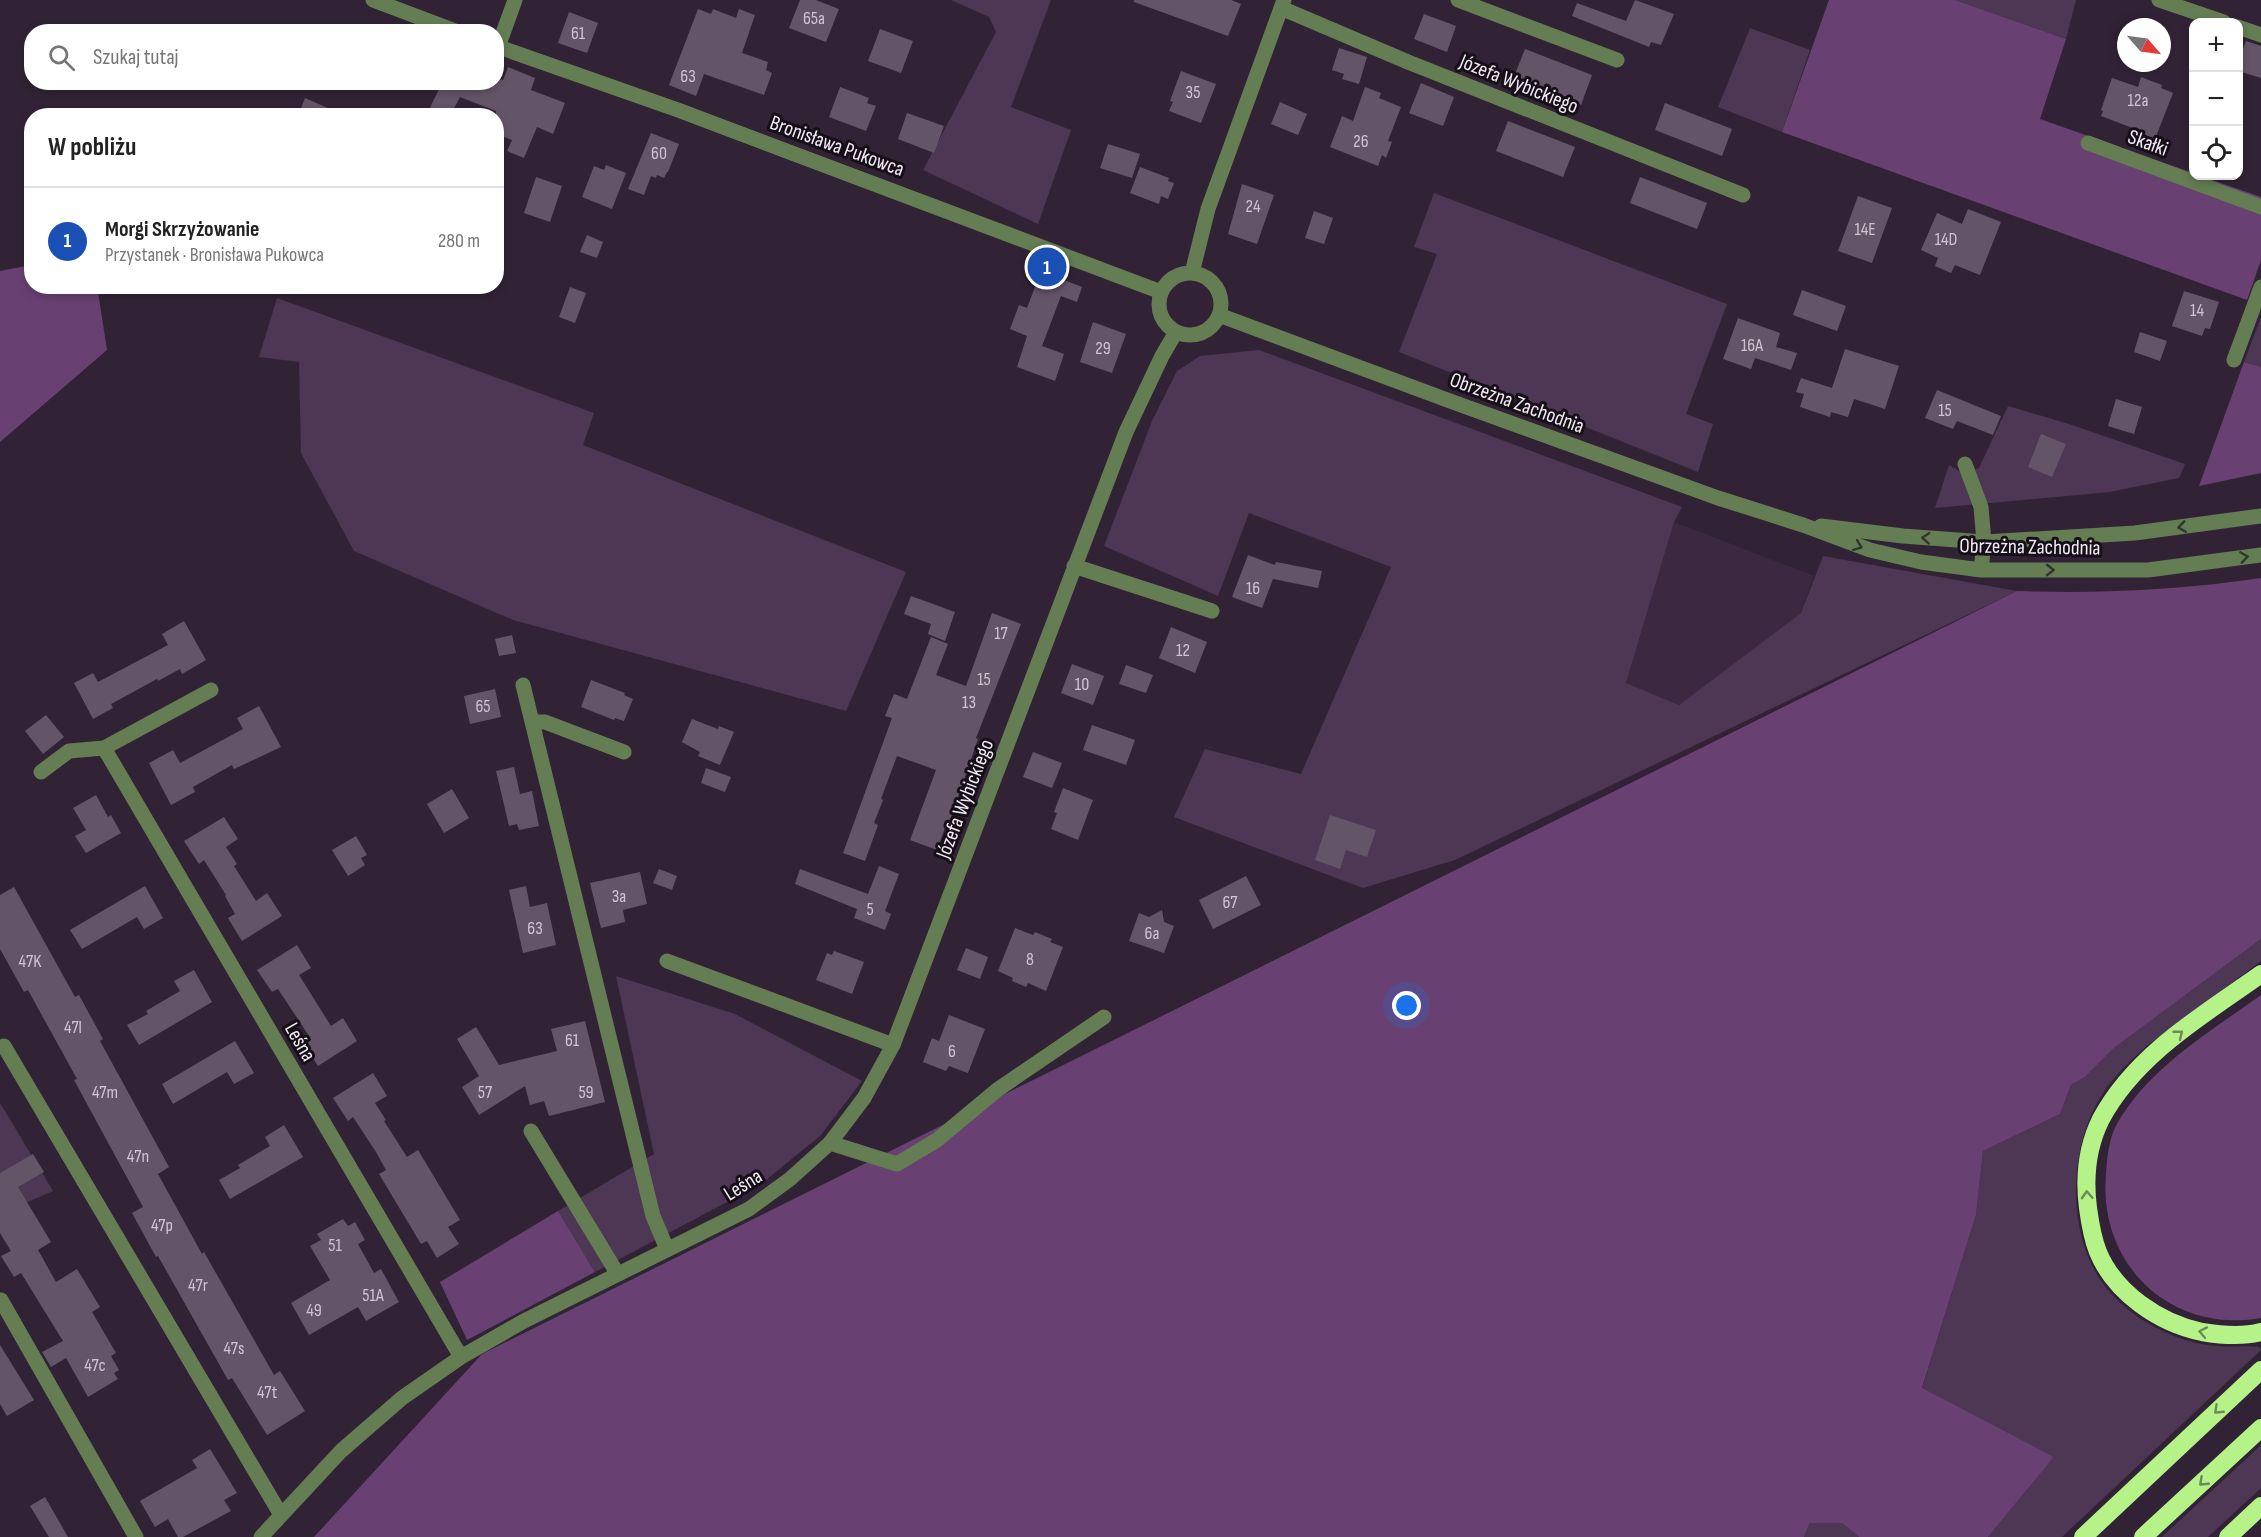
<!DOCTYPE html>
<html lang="pl">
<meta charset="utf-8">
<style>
:root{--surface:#fff;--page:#f2f2f2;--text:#222;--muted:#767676;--line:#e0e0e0;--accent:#0f766e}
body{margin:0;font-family:"Sofia Sans Condensed",sans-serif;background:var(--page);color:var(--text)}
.controls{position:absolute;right:18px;top:18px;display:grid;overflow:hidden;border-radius:12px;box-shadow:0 3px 9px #0003}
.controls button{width:54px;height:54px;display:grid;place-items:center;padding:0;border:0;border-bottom:2px solid var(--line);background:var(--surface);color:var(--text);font:30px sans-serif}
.compass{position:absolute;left:2117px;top:18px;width:54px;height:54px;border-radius:50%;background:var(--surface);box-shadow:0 3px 9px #0003;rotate:118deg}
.you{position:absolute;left:1407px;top:1006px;width:21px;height:21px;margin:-15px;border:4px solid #fff;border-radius:50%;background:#1a73e8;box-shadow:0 0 0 9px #1a73e833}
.badge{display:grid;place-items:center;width:39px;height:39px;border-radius:50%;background:var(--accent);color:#fff;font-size:20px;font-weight:700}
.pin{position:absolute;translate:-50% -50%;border:3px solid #fff;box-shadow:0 2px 6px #0006}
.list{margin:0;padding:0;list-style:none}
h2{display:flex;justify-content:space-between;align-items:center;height:78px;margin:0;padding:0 24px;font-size:26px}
h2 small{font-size:20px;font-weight:400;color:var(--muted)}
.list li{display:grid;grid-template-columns:39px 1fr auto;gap:18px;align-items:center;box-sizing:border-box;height:108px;padding:0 24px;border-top:2px solid var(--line)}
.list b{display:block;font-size:22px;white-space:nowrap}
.list p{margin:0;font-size:20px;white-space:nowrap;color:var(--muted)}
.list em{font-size:20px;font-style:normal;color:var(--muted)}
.icon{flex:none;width:33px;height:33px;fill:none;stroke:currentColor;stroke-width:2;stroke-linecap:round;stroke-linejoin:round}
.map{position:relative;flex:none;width:2261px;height:1537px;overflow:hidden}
.search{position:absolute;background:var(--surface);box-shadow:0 3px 9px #0003;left:24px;top:24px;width:480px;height:66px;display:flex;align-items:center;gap:15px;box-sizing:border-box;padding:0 21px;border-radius:24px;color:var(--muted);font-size:22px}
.panel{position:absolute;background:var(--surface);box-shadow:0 3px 9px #0003;left:24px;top:108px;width:480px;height:186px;border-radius:24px}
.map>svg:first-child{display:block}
.built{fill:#3c2941}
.green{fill:#4e3655}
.forest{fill:#684172}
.building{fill:#645468}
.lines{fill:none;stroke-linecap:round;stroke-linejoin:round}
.minor{stroke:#647d53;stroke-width:15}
.highway{stroke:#b5f389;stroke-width:18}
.oneway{stroke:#31362c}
.oneway2{stroke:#6d8c56}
.labels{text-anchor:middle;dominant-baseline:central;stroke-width:6;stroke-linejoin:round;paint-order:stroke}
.number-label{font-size:18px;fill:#d0c4d2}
.street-label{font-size:21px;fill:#f4eaf6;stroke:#150f17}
</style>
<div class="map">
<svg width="2261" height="1537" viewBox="0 0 2261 1537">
<rect width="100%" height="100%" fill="#312335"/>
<path class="built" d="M 1674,522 L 1814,576 L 1801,613 L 1679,705 L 1626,683 Z"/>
<path class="green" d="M 951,0 L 1051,0 L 1011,107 L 1071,130 L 1038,224 L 923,170 L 996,32 L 989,17 Z
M 1955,0 L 2076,0 L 2066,39 Z
M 1750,28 L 1810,50 L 1782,132 L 1718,107 Z
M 1434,193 L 1727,304 L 1686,414 L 1713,424 L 1698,472 L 1399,352 L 1437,254 L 1414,247 Z
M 277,298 L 594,413 L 583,445 L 906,572 L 846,711 L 513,620 L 354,551 L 301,453 L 299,362 L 259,357 Z
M 2261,317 L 2261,367 L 2244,362 Z
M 1259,350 L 1682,507 L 1674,522 L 1626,683 L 1679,705 L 1801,613 L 1823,556 L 2017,591 L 1455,860 L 1363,888 L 1174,817 L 1205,749 L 1301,774 L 1391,567 L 1249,513 L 1218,596 L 1104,546 L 1152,421 L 1177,371 L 1200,356 Z
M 2008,406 L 2069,424 L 2185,464 L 2179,478 L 2110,492 L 1935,508 L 1949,465 L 1962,473 L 1979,468 Z
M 2261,939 L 2261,961 L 2148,1045 C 2127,1063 2107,1083 2095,1107 C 2069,1157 2068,1235 2102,1282 C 2116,1302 2139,1320 2161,1330 C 2179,1339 2198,1345 2218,1346 C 2231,1348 2245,1345 2259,1347 L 2261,1350 L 2062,1537 L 1988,1537 L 2054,1457 L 1922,1389 L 1976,1215 L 1983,1151 L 2060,1114 L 2071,1085 L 2085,1077 L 2114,1048 Z
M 616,976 L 735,1014 L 862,1081 L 820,1136 L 761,1184 L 595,1272 L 558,1211 L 654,1154 Z
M 0,1103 L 53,1191 L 0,1214 Z
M 2261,1445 L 2261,1488 L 2208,1537 L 2162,1537 Z
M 1810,1523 L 1842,1523 L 1859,1537 L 1804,1537 Z"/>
<path class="forest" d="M 1829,0 L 1955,0 L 2066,39 L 2040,119 L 2193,173 L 2194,176 L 2201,176 L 2261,197 L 2261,260 L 2247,300 L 1782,132 Z
M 31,265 L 32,286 L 87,287 L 98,292 L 107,350 L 0,442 L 0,271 Z
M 2244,362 L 2261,367 L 2261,473 L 2199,486 Z
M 2261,578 L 2261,939 L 2114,1048 L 2085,1077 L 2071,1085 L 2060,1114 L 1983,1151 L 1976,1215 L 1922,1388 L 2054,1457 L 1988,1537 L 1859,1537 L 1842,1523 L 1810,1523 L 1804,1537 L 314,1537 L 482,1354 L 2017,591 C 2099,594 2179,590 2261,578 Z
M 2261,995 L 2261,1318 C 2171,1334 2098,1265 2106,1174 C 2107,1157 2109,1137 2118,1122 C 2151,1066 2210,1032 2261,995 Z
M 558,1211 L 595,1272 L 467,1340 L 440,1282 Z"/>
<path class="building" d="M 800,0 L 816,0 L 839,9 L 826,42 L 789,28 Z
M 1134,0 L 1231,0 L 1241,4 L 1228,36 L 1134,2 Z
M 1635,0 L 1674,14 L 1661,45 L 1651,42 L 1649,47 L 1572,16 L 1577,3 L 1626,21 Z
M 698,9 L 711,14 L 713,9 L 736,18 L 739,9 L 755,15 L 742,53 L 768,62 L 766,70 L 772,73 L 764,95 L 704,74 L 696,96 L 669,85 Z
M 569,12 L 598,23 L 587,53 L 558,43 Z
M 1424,14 L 1456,26 L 1447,52 L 1414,39 Z
M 880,29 L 913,41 L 901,73 L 868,61 Z
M 2246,41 L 2261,46 L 2261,78 L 2238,71 L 2238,62 Z
M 1339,48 L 1367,57 L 1359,84 L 1342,79 L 1344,74 L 1332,70 Z
M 1525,49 L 1592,75 L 1581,105 L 1513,79 Z
M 508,67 L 535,78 L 531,90 L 565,103 L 553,134 L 537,127 L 524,158 L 507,151 L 512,140 L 496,134 L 496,111 L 460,97 L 450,116 L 426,116 L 439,89 L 426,82 L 497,82 L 499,79 L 503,80 Z
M 1181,71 L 1216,84 L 1201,123 L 1169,111 L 1173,102 L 1170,101 Z
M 2141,77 L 2162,85 L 2161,88 L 2173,93 L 2155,139 L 2134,132 L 2135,129 L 2101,116 L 2103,111 L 2101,110 L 2112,78 L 2138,87 Z
M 1421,83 L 1454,97 L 1443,126 L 1409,113 Z
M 840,87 L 869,98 L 867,103 L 876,106 L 866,131 L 829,117 Z
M 1365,87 L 1381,93 L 1379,98 L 1401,107 L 1388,141 L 1392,142 L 1386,158 L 1382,155 L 1378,166 L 1330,147 L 1342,116 L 1353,121 Z
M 305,98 L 346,116 L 298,116 Z
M 1280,102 L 1307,114 L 1298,135 L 1271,124 Z
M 1665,103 L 1732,129 L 1722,156 L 1655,130 Z
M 907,113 L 944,126 L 934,153 L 898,139 Z
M 1508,121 L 1575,147 L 1563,177 L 1496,151 Z
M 651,133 L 679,144 L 668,172 L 667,172 L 664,178 L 657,175 L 656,178 L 651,176 L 644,195 L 628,189 Z
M 1108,144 L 1140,154 L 1132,178 L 1100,168 Z
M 606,165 L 626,173 L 612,209 L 582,197 L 594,166 L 604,170 Z
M 1140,167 L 1169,178 L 1168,181 L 1174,183 L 1168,199 L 1161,196 L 1159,204 L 1130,193 Z
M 536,177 L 562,186 L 550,222 L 524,213 Z
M 1640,177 L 1707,203 L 1697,229 L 1630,203 Z
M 1242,184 L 1274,195 L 1257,244 L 1228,234 Z
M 1858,196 L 1892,208 L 1872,263 L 1838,251 Z
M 1968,209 L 2001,222 L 1980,275 L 1955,265 L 1951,273 L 1935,266 L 1938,258 L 1921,250 L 1937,213 L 1962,224 Z
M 1314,211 L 1333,218 L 1324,244 L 1305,238 Z
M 587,235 L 603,242 L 597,258 L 580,252 Z
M 1041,271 L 1082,287 L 1077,302 L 1061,296 L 1042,346 L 1064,354 L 1055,381 L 1017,367 L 1027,336 L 1010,329 L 1019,305 L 1027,308 Z
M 570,287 L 586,293 L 575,323 L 559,317 Z
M 1802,290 L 1846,306 L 1837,331 L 1793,315 Z
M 2184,291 L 2219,302 L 2210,329 L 2205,328 L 2202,336 L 2172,326 Z
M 1738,318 L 1780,333 L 1776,347 L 1797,353 L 1791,370 L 1755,358 L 1751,369 L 1723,359 Z
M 1093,322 L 1126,334 L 1112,373 L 1080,362 Z
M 2140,332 L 2167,341 L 2160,361 L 2134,352 Z
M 1845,349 L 1899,366 L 1885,409 L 1854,399 L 1848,417 L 1831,412 L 1830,417 L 1800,407 L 1804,394 L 1796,392 L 1801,378 L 1832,388 Z
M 1937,390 L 2001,416 L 1993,435 L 1957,421 L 1953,429 L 1925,418 Z
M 2116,399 L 2142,407 L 2134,434 L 2108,426 Z
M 2041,434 L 2066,444 L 2052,477 L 2028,467 Z
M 1248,555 L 1275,565 L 1276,562 L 1322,571 L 1318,588 L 1273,579 L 1262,608 L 1232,597 Z
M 911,596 L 955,612 L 945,641 L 928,634 L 931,624 L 904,614 Z
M 992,613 L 1021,624 L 976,738 L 978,739 L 949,823 L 947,822 L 937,850 L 910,840 L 936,770 L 897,756 L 881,799 L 883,800 L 874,823 L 878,825 L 865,861 L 843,853 L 892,718 L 885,716 L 894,694 L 907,699 L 931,637 L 948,644 L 936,675 L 966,686 Z
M 184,621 L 206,660 L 182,674 L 180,669 L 158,681 L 157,679 L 111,704 L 113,708 L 93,719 L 74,683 L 93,673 L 98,682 L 168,645 L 162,634 Z
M 1171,627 L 1207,642 L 1195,673 L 1159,658 Z
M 512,635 L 516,653 L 499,656 L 495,639 Z
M 1072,664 L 1104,676 L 1093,705 L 1061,693 Z
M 1126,665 L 1153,675 L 1146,693 L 1119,684 Z
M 591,680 L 625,693 L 624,695 L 633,699 L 624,721 L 615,718 L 614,720 L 581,707 Z
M 495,689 L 501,717 L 470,724 L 464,696 Z
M 259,706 L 281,747 L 234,769 L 232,765 L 193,787 L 195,792 L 171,805 L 149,763 L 173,750 L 180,763 L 243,729 L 237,718 Z
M 46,715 L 64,737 L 43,754 L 25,731 Z
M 692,719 L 718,729 L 719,726 L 734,732 L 720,765 L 698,756 L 700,752 L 682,742 Z
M 1092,725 L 1135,740 L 1126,765 L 1083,750 Z
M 1033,752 L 1062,763 L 1052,788 L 1023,777 Z
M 514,767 L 520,794 L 532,791 L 539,826 L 519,830 L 517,824 L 509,826 L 496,771 Z
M 706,768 L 731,777 L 725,792 L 701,783 Z
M 1063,788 L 1093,800 L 1078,840 L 1051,829 L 1057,813 L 1054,812 Z
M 452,789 L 469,818 L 444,833 L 427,804 Z
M 96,795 L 108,817 L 111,815 L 121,833 L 86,853 L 75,836 L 86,830 L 73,808 Z
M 1330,815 L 1376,830 L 1367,857 L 1346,850 L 1340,869 L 1315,860 Z
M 224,817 L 238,839 L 226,847 L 237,864 L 234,866 L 256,901 L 267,893 L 282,916 L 242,941 L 228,918 L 235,914 L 225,896 L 226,895 L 204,860 L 199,864 L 184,841 Z
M 356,836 L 367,855 L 361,858 L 365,865 L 348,876 L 332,850 Z
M 879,866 L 899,874 L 885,911 L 891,914 L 885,930 L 854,918 L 857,909 L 795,884 L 800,869 L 868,894 Z
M 659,869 L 677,876 L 672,890 L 653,883 Z
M 640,872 L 647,904 L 623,910 L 625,922 L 601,928 L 590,883 Z
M 1246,876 L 1261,905 L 1213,929 L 1199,900 Z
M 145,886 L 163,918 L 144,929 L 137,917 L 82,949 L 70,930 Z
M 526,886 L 530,907 L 547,903 L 556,945 L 523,953 L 509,890 Z
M 14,887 L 75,997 L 79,995 L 103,1039 L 100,1041 L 169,1167 L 158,1174 L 202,1254 L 204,1252 L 274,1375 L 280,1371 L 305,1411 L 267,1435 L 232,1378 L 228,1380 L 158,1256 L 156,1257 L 132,1213 L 143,1207 L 74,1080 L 77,1079 L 28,990 L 24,992 L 0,949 L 0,895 Z
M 1162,910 L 1164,922 L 1174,926 L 1164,953 L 1129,941 L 1139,913 L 1149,917 Z
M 1015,928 L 1033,935 L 1035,932 L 1052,939 L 1050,942 L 1063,947 L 1046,991 L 1028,983 L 1026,987 L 1012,981 L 1013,978 L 998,971 Z
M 297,945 L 311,968 L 299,975 L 331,1026 L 343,1018 L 357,1041 L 318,1066 L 303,1043 L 311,1039 L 278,989 L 272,992 L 257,970 Z
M 966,948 L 988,957 L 980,979 L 957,970 Z
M 834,951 L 864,962 L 852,994 L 816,980 L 827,953 L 832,955 Z
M 194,970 L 212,1002 L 139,1045 L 127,1025 L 148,1014 L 146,1011 L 180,991 L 174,981 Z
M 949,1015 L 985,1029 L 968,1073 L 949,1066 L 946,1071 L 923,1062 L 932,1038 L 939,1041 Z
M 585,1021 L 605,1102 L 549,1116 L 544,1101 L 530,1105 L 525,1086 L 479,1115 L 462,1087 L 479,1076 L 457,1039 L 476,1027 L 499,1065 L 557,1051 L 551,1029 Z
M 235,1041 L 254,1073 L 234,1084 L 227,1072 L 173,1104 L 162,1084 Z
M 373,1073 L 387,1096 L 375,1103 L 386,1120 L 384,1121 L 407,1157 L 418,1150 L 460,1220 L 448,1227 L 459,1244 L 437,1258 L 427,1241 L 421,1244 L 379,1174 L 386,1170 L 376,1152 L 353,1117 L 348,1121 L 333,1098 Z
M 284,1125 L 303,1157 L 230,1199 L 219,1180 L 240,1168 L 238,1165 L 270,1146 L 265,1137 Z
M 33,1154 L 44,1172 L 18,1187 L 51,1242 L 38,1250 L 56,1282 L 77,1269 L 100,1307 L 92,1312 L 116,1353 L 111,1356 L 119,1370 L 114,1373 L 118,1379 L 88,1397 L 66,1358 L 51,1367 L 42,1352 L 63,1341 L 21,1273 L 14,1277 L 1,1256 L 11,1251 L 0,1233 L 0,1173 Z
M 343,1219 L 348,1226 L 355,1222 L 365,1240 L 358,1244 L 374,1273 L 381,1269 L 399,1302 L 366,1321 L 358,1307 L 309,1335 L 291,1303 L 330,1280 L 310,1246 L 321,1240 L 317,1234 Z
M 0,1345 L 34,1400 L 7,1416 L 0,1404 Z
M 210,1449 L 237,1493 L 224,1500 L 231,1511 L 183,1537 L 178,1537 L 168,1519 L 155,1527 L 140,1501 L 197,1468 L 192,1460 Z
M 45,1497 L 68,1537 L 49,1537 L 30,1506 Z"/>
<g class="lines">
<path class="minor" d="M 373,0 L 458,32
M 1458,0 L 1617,60
M 2159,0 L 2224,22
M 1281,8 L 1408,62 L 1743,195
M 2238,27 L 2261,35
M 496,46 L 678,110 L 1161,292
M 498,47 L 515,0
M 2088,143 L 2261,207
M 1192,273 L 1208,209 L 1284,0
M1159 304a31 31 0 1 1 62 0a31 31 0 1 1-62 0Z
M 1219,315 L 1450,401 L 1718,498 L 1803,525 L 1870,550 L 1921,562 L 1981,570 L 2148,570 L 2261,555
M 2234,360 L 2261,287
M 1965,464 L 1981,507 L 1984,542 L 1981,570
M 1821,526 L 1903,536 L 1984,542 L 2135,533 L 2261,516
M 1074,566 L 1212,611
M 523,685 L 653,1216 L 667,1249
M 532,722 L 545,722 L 624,752
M 104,748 L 461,1357
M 41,772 L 69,751 L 104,748 L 211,690
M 667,961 L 893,1045
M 4,1046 L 281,1515
M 531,1131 L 617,1273
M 830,1143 L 897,1164 L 937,1140 L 997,1090 L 1104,1017
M 1,1300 L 136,1537
M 261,1537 L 341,1451 L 402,1398 L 461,1357 L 524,1321 L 749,1209 L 790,1179 L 830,1143 L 864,1098 L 893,1045 L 1126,432 L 1162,356 L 1176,332"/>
<path class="highway" d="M 2261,974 C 2203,1015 2135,1055 2101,1119 C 2087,1147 2084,1177 2088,1208 C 2090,1223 2092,1237 2098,1252 C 2115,1293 2159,1323 2202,1332 C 2220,1335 2243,1337 2261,1332
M 2083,1537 L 2261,1370
M 2143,1537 L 2261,1428
M 2228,1537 L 2261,1506"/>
</g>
<defs><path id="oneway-chevron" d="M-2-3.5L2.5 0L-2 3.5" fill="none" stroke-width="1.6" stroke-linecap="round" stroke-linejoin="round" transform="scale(1.5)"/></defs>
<g class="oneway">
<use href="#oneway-chevron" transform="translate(2182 527) rotate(172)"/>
<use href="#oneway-chevron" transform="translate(1926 538) rotate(-176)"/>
<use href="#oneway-chevron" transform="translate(1858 546) rotate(21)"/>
<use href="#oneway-chevron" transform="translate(2244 557) rotate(-8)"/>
<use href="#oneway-chevron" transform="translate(2050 570)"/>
</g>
<g class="oneway2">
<use href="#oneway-chevron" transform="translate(2179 1034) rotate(-39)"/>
<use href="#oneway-chevron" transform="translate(2087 1195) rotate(-93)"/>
<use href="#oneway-chevron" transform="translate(2203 1332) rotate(-169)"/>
<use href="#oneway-chevron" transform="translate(2218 1410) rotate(137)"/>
<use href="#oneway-chevron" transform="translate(2203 1482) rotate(137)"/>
</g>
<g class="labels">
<g class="number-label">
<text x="814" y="18">65a</text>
<text x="578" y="33">61</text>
<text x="688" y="76">63</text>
<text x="1193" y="92">35</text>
<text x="2138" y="100">12a</text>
<text x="1361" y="141">26</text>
<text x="659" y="153">60</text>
<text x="1253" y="206">24</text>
<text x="1865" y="229">14E</text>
<text x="1946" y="239">14D</text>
<text x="2197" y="310">14</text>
<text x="1752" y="345">16A</text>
<text x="1103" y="348">29</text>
<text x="1945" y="410">15</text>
<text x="1253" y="588">16</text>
<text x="1001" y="633">17</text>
<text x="1183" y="650">12</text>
<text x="984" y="679">15</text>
<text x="1082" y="684">10</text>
<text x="969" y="702">13</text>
<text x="483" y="706">65</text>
<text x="619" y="896">3a</text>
<text x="1230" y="902">67</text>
<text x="870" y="909">5</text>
<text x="535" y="928">63</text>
<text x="1152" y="933">6a</text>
<text x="1030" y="959">8</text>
<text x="30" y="961">47K</text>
<text x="73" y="1027">47l</text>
<text x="572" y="1040">61</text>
<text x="952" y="1051">6</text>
<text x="105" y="1092">47m</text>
<text x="485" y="1092">57</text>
<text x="586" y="1092">59</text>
<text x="138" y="1156">47n</text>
<text x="162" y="1225">47p</text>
<text x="335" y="1245">51</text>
<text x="198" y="1285">47r</text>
<text x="373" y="1295">51A</text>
<text x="314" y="1310">49</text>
<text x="234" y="1348">47s</text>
<text x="95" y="1365">47c</text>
<text x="267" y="1392">47t</text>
</g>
<g class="street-label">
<text transform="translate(1519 84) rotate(22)">Józefa Wybickiego</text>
<text transform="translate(2148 143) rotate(20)">Skałki</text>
<text transform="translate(837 146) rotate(20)">Bronisława Pukowca</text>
<text transform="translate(1517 403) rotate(20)">Obrzeżna Zachodnia</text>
<text transform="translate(2030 547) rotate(1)">Obrzeżna Zachodnia</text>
<text transform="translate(965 799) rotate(-69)">Józefa Wybickiego</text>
<text transform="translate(300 1042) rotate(60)">Leśna</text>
<text transform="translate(743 1185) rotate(-32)">Leśna</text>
</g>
</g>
</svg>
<div class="controls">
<button>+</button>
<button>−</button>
<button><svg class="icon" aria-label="locate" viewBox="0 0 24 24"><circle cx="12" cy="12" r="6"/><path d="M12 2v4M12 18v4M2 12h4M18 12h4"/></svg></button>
</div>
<svg class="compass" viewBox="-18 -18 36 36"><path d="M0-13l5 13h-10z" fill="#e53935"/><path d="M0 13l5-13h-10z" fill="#767676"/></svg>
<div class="you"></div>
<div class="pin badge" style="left:1047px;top:267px;background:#1a4fb4">1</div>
<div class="search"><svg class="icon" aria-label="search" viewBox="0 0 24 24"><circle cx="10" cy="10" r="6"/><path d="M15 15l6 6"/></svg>Szukaj tutaj</div>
<section class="panel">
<h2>W pobliżu<small></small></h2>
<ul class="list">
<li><span class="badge" style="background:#1a4fb4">1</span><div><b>Morgi Skrzyżowanie</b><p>Przystanek · Bronisława Pukowca</p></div><em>280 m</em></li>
</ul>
</section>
</div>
